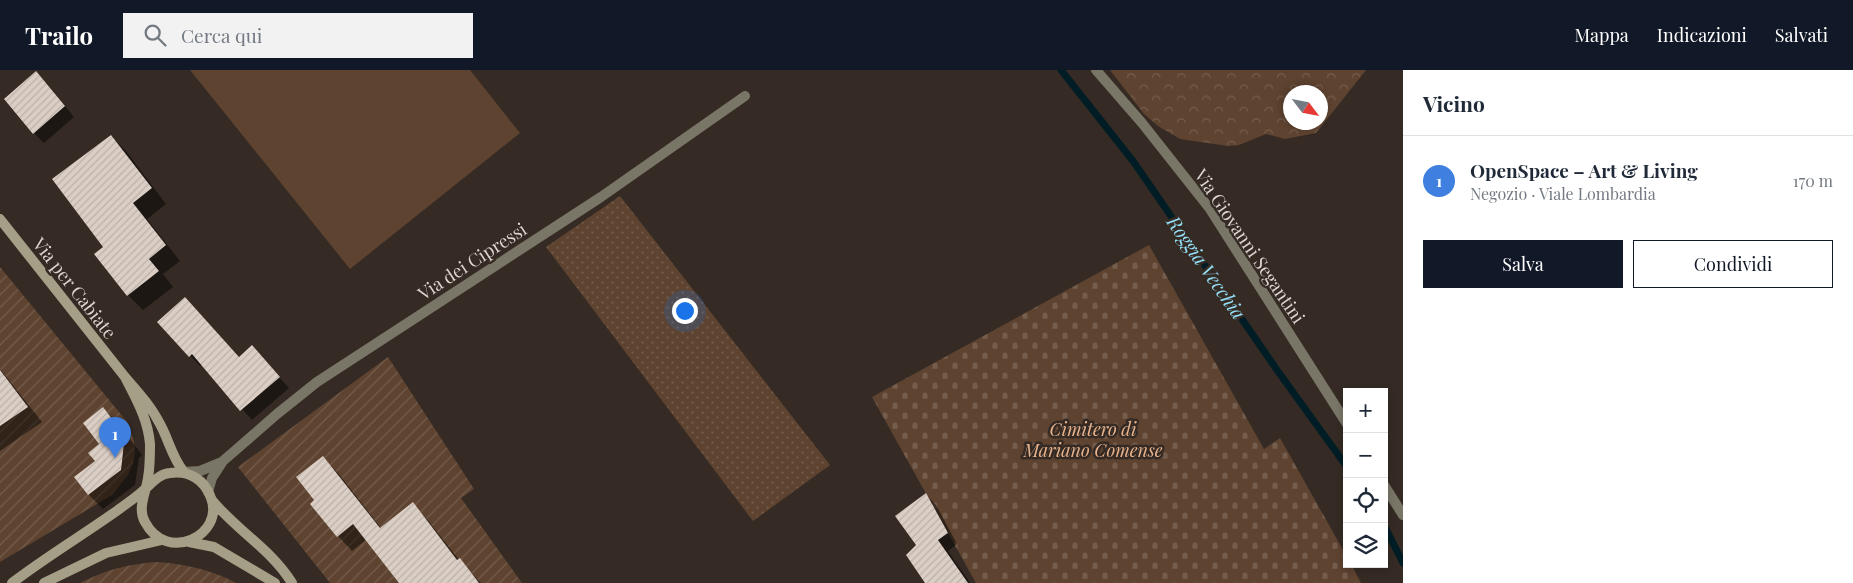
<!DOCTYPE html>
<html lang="it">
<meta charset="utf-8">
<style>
:root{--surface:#fff;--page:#f2f2f3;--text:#1f2937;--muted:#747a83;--line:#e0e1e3;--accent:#111827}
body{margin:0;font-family:"Playfair Display",serif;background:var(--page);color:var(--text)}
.controls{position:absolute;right:15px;bottom:15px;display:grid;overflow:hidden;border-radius:0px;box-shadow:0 2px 8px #0003}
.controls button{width:45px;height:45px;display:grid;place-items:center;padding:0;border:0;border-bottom:1px solid var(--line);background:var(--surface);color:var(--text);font:25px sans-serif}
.compass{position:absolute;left:1283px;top:15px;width:45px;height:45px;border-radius:50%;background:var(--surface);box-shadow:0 2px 8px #0003;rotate:122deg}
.you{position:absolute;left:684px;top:240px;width:18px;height:18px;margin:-12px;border:4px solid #fff;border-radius:50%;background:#1a73e8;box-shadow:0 0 0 8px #1a73e833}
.badge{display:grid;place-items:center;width:32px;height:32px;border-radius:50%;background:var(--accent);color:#fff;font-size:16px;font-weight:700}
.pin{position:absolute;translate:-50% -41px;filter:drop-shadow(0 1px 2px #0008)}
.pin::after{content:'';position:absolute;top:26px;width:18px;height:15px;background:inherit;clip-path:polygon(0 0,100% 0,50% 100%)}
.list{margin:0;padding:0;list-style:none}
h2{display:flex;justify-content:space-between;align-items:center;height:65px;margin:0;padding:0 20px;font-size:21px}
h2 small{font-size:16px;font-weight:400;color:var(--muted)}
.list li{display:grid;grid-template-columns:32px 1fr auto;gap:15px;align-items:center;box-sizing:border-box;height:90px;padding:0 20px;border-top:1px solid var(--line)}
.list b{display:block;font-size:19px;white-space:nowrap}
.list p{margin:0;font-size:16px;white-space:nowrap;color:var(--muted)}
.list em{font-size:16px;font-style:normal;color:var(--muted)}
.actions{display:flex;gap:10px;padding:15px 20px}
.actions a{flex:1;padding:11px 0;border:1px solid var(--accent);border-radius:0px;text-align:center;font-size:18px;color:var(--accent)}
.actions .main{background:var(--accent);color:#fff}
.icon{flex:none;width:28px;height:28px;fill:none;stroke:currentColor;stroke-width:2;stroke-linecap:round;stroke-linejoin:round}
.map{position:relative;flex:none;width:1403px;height:513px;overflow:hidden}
header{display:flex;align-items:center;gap:30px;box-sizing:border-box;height:70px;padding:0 25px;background:var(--accent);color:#fff}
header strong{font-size:24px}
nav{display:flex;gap:28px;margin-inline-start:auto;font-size:18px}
.search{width:350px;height:45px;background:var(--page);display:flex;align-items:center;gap:12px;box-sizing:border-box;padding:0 18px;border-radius:0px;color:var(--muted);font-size:19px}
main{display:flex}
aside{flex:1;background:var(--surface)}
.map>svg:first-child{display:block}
.grass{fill:url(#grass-dots)}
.forest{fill:url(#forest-crowns);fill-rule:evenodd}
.cemetery{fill:url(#cemetery-stones)}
.garden{fill:url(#garden-furrows)}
.pitch{fill:#5e4330}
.shadow{fill:#0007}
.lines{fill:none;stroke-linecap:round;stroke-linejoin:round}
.stream{stroke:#001d26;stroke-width:7}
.building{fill:url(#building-hatch)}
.street{stroke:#7a7667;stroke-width:10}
.secondary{stroke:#a59f87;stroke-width:10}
.labels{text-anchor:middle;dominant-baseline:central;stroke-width:5;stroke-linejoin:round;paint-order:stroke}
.street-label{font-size:18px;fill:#dcd5d1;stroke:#352b24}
.park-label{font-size:18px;font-style:italic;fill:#e8b38d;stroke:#352b24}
.water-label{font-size:19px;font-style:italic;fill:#93ddf5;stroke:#352b24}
</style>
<header>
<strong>Trailo</strong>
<div class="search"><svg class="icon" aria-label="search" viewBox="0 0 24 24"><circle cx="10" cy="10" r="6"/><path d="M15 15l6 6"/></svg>Cerca qui</div>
<nav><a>Mappa</a><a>Indicazioni</a><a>Salvati</a></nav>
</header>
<main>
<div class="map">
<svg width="1403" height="513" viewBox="0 0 1403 513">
<defs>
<pattern id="grass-dots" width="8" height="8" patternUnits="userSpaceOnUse" patternTransform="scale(1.25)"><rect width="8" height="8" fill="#5e4330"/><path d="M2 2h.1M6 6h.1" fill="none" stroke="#745d4d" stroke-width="1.8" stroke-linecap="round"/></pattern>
<pattern id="forest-crowns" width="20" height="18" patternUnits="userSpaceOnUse" patternTransform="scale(1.25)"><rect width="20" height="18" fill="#5e4330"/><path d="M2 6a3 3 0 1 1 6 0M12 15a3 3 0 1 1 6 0" fill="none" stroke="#745d4d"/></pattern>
<pattern id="cemetery-stones" width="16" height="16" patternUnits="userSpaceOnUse" patternTransform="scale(1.25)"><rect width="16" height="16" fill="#5e4330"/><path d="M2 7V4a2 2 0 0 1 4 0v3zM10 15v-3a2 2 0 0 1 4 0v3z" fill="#745d4d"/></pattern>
<pattern id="garden-furrows" width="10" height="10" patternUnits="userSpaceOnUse" patternTransform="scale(1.25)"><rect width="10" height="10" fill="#5e4330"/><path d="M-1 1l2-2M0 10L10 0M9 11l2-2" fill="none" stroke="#745d4d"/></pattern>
<pattern id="building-hatch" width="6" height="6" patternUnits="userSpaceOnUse" patternTransform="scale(1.25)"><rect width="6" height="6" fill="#dbcec5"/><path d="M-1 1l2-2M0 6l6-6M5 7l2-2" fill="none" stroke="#bcb2aa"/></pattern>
</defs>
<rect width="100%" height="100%" fill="#352b24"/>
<path class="grass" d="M 620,126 L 830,395 L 753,451 L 546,177 Z"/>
<path class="forest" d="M 1110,0 L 1366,0 L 1316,63 L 1285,69 L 1266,64 L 1239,75 L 1228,76 L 1180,69 L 1158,56 L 1144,44 ZM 1290,22 L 1320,22 L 1320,52 L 1290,52 Z"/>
<path class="cemetery" d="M 1149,175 L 1264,379 L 1280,368 L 1347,487 L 1347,494 L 1351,494 L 1361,513 L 976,513 L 872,327 Z"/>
<path class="garden" d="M 0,197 L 128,353 L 134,371 L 135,382 L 133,393 L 128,405 L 112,425 L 0,492 Z
M 388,287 L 474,419 L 461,428 L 522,513 L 330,513 L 238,397 Z
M 153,492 C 182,493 210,499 236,513 L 80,513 C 108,499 122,496 153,492 Z"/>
<path class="pitch" d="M 190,0 L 470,0 L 520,63 L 350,199 Z"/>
<path class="shadow" d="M 46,13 L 74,47 L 44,73 L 34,63 Z
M 111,66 L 126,81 L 166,134 L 147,149 L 180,191 L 163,204 L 173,217 L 143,240 L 128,225 L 105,177 Z
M 159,252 L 239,288 L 252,277 L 289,318 L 252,350 L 202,294 L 200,296 Z
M 0,299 L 42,352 L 0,381 Z
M 103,339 L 118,353 L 142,385 L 139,388 L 135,415 L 103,439 L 88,424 L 101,375 Z
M 323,388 L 338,403 L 381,458 L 412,434 L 427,449 L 459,490 L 481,513 L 401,513 L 367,469 L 352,481 L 338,466 L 316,431 Z
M 926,425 L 936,435 L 957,474 L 948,481 L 970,513 L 927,513 L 917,475 Z"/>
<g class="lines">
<path class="stream" d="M 1061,0 L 1133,91 L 1277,300 L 1347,397
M 1384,455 L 1403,493"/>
</g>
<path class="building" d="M 36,1 L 65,36 L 33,64 L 4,29 Z
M 111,65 L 152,118 L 133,133 L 166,175 L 149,189 L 159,201 L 127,226 L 94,184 L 103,177 L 52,109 Z
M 185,227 L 239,287 L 252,275 L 280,307 L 240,341 L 192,284 L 189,287 L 157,252 Z
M 0,300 L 28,337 L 0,356 Z
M 103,337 L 128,370 L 124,373 L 121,400 L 88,425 L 74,407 L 95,391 L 88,383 L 99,374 L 83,353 Z
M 323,386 L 380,458 L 413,432 L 457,490 L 460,488 L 479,513 L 399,513 L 353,454 L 337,467 L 310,434 L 314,430 L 296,407 Z
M 926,423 L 948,463 L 938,470 L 968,513 L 925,513 L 906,485 L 916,475 L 895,446 Z"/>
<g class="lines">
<path class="street" d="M 1096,0 L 1142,53 L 1210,139 L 1347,354
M 184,402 L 200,401 L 222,392
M 1384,415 L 1403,445
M 208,422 L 212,408 L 223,391 L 277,344 L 317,312 L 601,127 L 745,26"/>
<path class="secondary" d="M 0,149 L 125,307 C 138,322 151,336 160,354 C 169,370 172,388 184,402
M 212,430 C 236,460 271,479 292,513
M 189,472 L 214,477 L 275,513
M 12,513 C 46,487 83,465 118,440 C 127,433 137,427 145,419 C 153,412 159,404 170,403 C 189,400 205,410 211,428 C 225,465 167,494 145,452 C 137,438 146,423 148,408 C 150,397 150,385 150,374 C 148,349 136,329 125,307
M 44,513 L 106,483 L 162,470"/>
</g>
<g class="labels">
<g class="street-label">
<text transform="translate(1250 176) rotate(56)">Via Giovanni Segantini</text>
<text transform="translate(472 191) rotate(-33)">Via dei Cipressi</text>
<text transform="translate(75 218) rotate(52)">Via per Cabiate</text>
</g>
<g class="park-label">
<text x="1093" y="359">Cimitero di<tspan x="1093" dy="21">Mariano Comense</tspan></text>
</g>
<g class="water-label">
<text transform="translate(1207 197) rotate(55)">Roggia Vecchia</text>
</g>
</g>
</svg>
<div class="controls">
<button>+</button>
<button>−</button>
<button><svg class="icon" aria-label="locate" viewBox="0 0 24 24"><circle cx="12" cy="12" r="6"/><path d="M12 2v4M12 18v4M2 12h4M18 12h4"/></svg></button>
<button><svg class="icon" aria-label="layers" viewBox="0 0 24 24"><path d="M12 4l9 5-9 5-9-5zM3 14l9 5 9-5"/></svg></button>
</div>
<svg class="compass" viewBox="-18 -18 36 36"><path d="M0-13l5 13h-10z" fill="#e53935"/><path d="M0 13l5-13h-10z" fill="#747a83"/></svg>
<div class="you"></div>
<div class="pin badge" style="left:115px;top:388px;background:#3f7fe0">1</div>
</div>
<aside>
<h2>Vicino<small></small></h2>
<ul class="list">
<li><span class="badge" style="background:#3f7fe0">1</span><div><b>OpenSpace – Art &amp; Living</b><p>Negozio · Viale Lombardia</p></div><em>170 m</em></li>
</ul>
<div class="actions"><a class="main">Salva</a><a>Condividi</a></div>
</aside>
</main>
